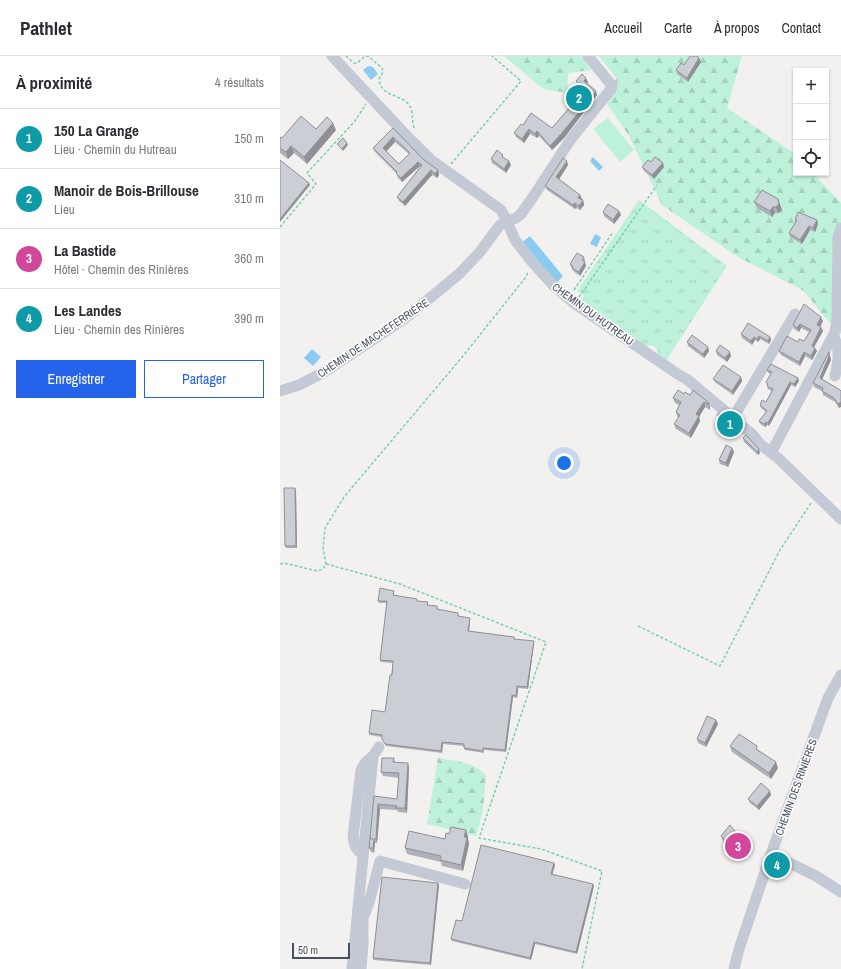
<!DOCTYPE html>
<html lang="fr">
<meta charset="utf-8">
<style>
:root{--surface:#fff;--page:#f7f7f7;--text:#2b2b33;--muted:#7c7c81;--line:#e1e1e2;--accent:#2563eb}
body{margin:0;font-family:"Archivo Narrow",sans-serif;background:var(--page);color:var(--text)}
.controls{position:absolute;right:12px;top:12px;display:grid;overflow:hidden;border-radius:0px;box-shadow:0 1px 3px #0004}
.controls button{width:36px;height:36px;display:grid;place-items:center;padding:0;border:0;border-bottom:1px solid var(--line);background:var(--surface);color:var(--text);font:20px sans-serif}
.scale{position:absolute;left:12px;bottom:10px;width:58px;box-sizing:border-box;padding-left:4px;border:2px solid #47505f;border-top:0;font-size:11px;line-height:14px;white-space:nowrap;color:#47505f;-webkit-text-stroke:3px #fff;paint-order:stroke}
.you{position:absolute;left:284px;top:407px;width:14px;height:14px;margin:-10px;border:3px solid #fff;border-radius:50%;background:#1a73e8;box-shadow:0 0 0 6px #1a73e833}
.badge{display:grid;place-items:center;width:26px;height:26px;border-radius:50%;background:var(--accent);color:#fff;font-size:13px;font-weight:700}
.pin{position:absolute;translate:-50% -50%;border:2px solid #fff;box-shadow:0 1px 4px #0006}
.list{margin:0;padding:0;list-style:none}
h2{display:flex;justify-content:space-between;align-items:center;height:52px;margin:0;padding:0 16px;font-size:17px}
h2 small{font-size:13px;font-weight:400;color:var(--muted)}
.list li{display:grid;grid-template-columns:26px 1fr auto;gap:12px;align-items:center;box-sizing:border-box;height:60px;padding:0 16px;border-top:1px solid var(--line)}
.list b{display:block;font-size:15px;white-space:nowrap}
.list p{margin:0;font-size:13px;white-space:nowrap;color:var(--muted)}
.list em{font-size:13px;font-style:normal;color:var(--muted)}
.actions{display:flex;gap:8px;padding:12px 16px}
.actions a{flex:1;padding:9px 0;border:1px solid var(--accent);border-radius:0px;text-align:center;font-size:14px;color:var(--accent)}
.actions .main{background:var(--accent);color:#fff}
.icon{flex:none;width:22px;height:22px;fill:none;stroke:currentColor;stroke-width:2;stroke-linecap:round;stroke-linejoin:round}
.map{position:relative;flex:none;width:561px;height:913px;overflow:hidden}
header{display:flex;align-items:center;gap:24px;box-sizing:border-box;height:56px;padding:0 20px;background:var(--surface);border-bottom:1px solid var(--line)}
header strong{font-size:19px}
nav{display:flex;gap:22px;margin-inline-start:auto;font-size:14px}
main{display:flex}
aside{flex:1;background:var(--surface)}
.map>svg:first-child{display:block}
.grass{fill:url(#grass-tufts)}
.forest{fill:url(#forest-firs)}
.pitch{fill:#bef1d9}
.water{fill:#8acbef}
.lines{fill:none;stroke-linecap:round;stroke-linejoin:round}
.path{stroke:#75d1b1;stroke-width:1.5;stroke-dasharray:3 2;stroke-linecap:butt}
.minor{stroke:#c4cad5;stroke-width:11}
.wall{fill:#afb1b8;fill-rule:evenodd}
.shaded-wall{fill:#8f9096}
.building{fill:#ccced6;stroke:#8f9096;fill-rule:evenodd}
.labels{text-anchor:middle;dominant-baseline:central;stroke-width:3;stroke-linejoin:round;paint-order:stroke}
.street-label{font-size:11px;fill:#47505f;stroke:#fff}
</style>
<header>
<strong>Pathlet</strong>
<nav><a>Accueil</a><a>Carte</a><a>À propos</a><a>Contact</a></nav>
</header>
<main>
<aside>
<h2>À proximité<small>4 résultats</small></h2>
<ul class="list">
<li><span class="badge" style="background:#0f9aa8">1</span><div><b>150 La Grange</b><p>Lieu · Chemin du Hutreau</p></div><em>150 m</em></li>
<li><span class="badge" style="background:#0f9aa8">2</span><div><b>Manoir de Bois-Brillouse</b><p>Lieu</p></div><em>310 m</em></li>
<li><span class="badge" style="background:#d1479c">3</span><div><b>La Bastide</b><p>Hôtel · Chemin des Rinières</p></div><em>360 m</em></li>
<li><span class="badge" style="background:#0f9aa8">4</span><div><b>Les Landes</b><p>Lieu · Chemin des Rinières</p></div><em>390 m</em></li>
</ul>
<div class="actions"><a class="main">Enregistrer</a><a>Partager</a></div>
</aside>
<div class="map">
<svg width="561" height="913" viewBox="0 0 561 913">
<defs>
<pattern id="grass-tufts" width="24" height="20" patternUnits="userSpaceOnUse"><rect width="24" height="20" fill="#bef1d9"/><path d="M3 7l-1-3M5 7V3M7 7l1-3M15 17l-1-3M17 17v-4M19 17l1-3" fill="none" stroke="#a5d0bd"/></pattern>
<pattern id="forest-firs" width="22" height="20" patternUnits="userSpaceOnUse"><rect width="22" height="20" fill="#bef1d9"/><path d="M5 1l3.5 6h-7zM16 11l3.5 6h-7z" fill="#a5d0bd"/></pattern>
</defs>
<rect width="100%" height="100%" fill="#f3f1f0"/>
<path class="grass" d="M 359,144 L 447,210 L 386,305 L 378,300 L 377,293 L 372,289 L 364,291 L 300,246 L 304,240 L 297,235 Z"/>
<path class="forest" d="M 224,0 L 301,0 L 311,14 L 288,17 L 287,37 L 263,33 Z
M 319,0 L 462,0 L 447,52 L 514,97 L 516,99 L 516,117 L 533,117 L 561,147 L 561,278 L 543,259 L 524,235 L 458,201 L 382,149 L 349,80 L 327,48 L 336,22 Z
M 158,702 C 174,705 196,706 206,720 L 203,754 L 196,780 L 147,768 Z"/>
<path class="pitch" d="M 328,62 L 354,94 L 340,106 L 313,73 Z"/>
<path class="water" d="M 88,10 L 93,11 L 98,18 L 91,24 L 83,14 Z
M 313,101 L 323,111 L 319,115 L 310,105 Z
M 315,178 L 321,181 L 317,191 L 310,188 Z
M 250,180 L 283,220 L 277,227 L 241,187 Z
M 32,293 L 41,301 L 33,310 L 24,302 Z"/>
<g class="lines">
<path class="path" d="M 66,0 L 74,7 L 77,7 L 84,1 L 88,0 L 102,12 L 103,16 L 99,23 C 100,38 115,38 125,45 C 136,53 130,64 135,74
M 171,108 L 241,25 L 212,0
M 0,171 L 36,128 L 27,117 L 75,65 L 86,48
M 294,234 L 333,176
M 299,241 L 377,129
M 0,508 L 4,507 L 37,515 L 43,513 L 46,508 L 43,492 L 45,472 L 64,441 L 183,300 L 246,221 L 248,216
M 46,508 L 120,528 L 266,586 L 199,782 L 261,793 L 322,815 L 302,913
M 358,570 L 440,610 L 500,494 L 531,447"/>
<path class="minor" d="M 52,0 L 126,79 L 151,104 L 221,154 L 225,161 L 235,184 L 253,207 L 273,229 L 295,248 L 399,319 L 408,324 L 453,362 L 456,366 L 472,378 L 480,388 L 499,403 L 561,463
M 553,280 C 561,292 558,306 555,320
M 0,335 L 19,329 L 46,315 L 127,261 L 179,218 L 199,197 L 220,169 L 236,162 L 241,158 L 253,141 L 291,83 L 331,33 L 332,30 L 329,26 L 308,0
M 453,362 L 515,258
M 491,397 L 555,276 L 557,264 L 558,181 L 561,172
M 83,798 C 75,794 74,789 73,780 L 81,714 L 85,707 L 93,700
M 491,798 L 536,820 L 561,836
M 79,870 C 90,850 94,827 100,805 L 185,828
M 72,913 L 93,700 L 99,691
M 81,913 L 83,888 L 83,862
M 454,913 L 459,893 L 491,798 L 548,642 L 561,619"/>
</g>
<path class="wall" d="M 419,2 L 421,6 L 408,26 L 397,18 L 396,14 L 404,9 Z
M 296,25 L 308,26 L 307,27 L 317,39 L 284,82 L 272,94 L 259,80 L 257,82 L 250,78 L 244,87 L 236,81 L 234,77 L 243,69 L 272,72 L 295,45 L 293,43 L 291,38 L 298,30 Z
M 113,72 L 144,104 L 158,114 L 159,119 L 157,122 L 152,119 L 125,150 L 119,145 L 117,141 L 140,111 L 140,110 L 122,126 L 118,122 L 116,117 L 95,96 L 93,92 ZM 115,86 L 129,98 L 119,108 L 106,95 Z
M 36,73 L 56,74 L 27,108 L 14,97 L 8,103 L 0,97 L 0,81 L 2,82 Z
M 211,103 L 231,109 L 226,117 L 212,107 Z
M 371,106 L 384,111 L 374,123 L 364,115 L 362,111 Z
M 288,109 L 279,123 L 300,139 L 302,143 L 301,144 L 303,144 L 304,149 L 300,154 L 296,152 L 295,153 L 267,134 L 265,130 Z
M 498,143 L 502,154 L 498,157 L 495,157 L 492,161 L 477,152 L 474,146 Z
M 339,155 L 341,159 L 334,168 L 324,160 L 323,156 Z
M 515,164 L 537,164 L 538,168 L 535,176 L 530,174 L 522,188 L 510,181 L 509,177 L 516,166 Z
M 304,201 L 305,205 L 304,206 L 306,210 L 300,220 L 293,215 L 290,208 Z
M 543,265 L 540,270 L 543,275 L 534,291 L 537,295 L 532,304 L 525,300 L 520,310 L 501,299 L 499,295 L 518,286 L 524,285 L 529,276 L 521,272 L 519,276 L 514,273 L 513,269 Z
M 461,278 L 490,281 L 491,284 L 489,288 L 480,283 L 478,286 L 475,284 L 472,289 L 462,282 Z
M 407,286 L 428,291 L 429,295 L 424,302 L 408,290 Z
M 436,295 L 451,300 L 447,306 L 437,299 Z
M 550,300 L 551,304 L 542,323 L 560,334 L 559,352 L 555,346 L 543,339 L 542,335 L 534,331 L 533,327 Z
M 487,314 L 518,322 L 519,325 L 515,331 L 511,329 L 489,370 L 487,369 L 485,371 L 480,368 L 479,365 L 486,356 L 481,352 L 480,349 L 486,346 L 492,335 L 488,333 L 487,330 L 487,329 L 486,326 L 491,318 L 488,317 Z
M 461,321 L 462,325 L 453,339 L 435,326 L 433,323 Z
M 404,338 L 410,339 L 429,347 L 430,352 L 430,354 L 425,351 L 419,361 L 420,365 L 411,382 L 396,373 L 394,368 L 399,361 L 397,361 L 396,356 L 399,349 L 395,347 L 393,342 Z
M 437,359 L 458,377 L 456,379 L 439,363 Z
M 463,382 L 480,397 L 478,399 L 464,386 Z
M 452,392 L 454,396 L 448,411 L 440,408 L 439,404 Z
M 16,434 L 17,492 L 6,492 L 5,490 Z
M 114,537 L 114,539 L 148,548 L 148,549 L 158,552 L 158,553 L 178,557 L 179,561 L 190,562 L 190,564 L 189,575 L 234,581 L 235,583 L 254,587 L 248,633 L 238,632 L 237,642 L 233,641 L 226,696 L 204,694 L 204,697 L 185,694 L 184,692 L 184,690 L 163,688 L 162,697 L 106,690 L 103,685 L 102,683 L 102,681 L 89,679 L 89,677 L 105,656 L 113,607 L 101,606 L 100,604 L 107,547 L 99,547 L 98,545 Z
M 436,664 L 438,668 L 426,691 L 418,687 L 417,683 Z
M 450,690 L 498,712 L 491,723 L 452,696 Z
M 114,702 L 115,706 L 129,711 L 127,757 L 118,756 L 117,754 L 100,753 L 97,787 L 95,787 L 94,797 L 91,796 L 89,792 L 94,740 L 117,743 L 119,722 L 103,720 L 101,716 Z
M 491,739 L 479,754 L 470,747 L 468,743 Z
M 458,779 L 471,788 L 468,801 L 458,798 L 457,800 L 451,798 L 446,793 L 441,780 Z
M 188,780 L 188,783 L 189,788 L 183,815 L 162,810 L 161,806 L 127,798 L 125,792 L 165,783 Z
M 274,807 L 275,809 L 272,818 L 314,830 L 297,898 L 255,888 L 251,904 L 172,885 L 171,883 L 182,865 Z
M 493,809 L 501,811 L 499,814 L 494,811 Z
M 158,827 L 159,829 L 151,909 L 93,904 L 93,902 Z"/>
<path class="shaded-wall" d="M 419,2 L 421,6 L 408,26 L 407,22 Z
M 306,22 L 308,26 L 306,29 L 304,25 Z
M 316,35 L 317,39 L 284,82 L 272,94 L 270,90 Z
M 53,67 L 56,74 L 27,108 L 24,101 Z
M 249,73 L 250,78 L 244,87 L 242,83 Z
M 257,75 L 259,80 L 257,82 L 255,78 Z
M 113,81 L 115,86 L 105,97 L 103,92 Z
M 67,87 L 68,89 L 63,95 L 62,93 Z
M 11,90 L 14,97 L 8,103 L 6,96 Z
M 229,105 L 231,109 L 226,117 L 224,113 Z
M 287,105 L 288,109 L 278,125 L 276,121 Z
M 138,106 L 140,110 L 122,126 L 121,122 Z
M 383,107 L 384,111 L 374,123 L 372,119 Z
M 151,114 L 152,119 L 125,150 L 123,146 Z
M 158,114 L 159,119 L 157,122 L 155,118 Z
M 29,127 L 30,129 L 0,166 L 0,163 Z
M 300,139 L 302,143 L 300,146 L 298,142 Z
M 498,143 L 502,154 L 498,157 L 496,151 Z
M 303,144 L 304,149 L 300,154 L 299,150 Z
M 295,147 L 296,152 L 295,153 L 293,149 Z
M 493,151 L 495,157 L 492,161 L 490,155 Z
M 339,155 L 341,159 L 334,168 L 333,164 Z
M 537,164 L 538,168 L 535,176 L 533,172 Z
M 529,170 L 530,174 L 522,188 L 520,184 Z
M 305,206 L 306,210 L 300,220 L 299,216 Z
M 541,261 L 543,265 L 539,273 L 537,269 Z
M 520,268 L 521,272 L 519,276 L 517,272 Z
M 541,271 L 543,275 L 533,293 L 532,290 Z
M 479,280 L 480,283 L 478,286 L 477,283 Z
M 474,281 L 475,284 L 472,289 L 471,285 Z
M 490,281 L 491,284 L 489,288 L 488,285 Z
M 428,291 L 429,295 L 424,302 L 423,298 Z
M 535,292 L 537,295 L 532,304 L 531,300 Z
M 450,296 L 451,300 L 447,306 L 445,302 Z
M 524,296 L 525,300 L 520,310 L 519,306 Z
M 549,296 L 551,304 L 541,326 L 540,322 Z
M 461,321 L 462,325 L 453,339 L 452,335 Z
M 518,322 L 519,325 L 515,331 L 514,328 Z
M 510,326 L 511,329 L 489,370 L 488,367 Z
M 424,346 L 425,351 L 419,361 L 420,365 L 411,382 L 409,377 L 416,358 Z
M 561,346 L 561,351 L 559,352 L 558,348 Z
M 429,347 L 430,352 L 430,354 L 428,348 Z
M 486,366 L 487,369 L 485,371 L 484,368 Z
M 457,372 L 458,377 L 456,379 L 454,375 Z
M 452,392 L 454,396 L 448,411 L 446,407 Z
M 479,393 L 480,397 L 478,399 L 477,396 Z
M 15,432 L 16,434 L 17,492 L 16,490 Z
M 190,562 L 190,564 L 189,577 L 188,575 Z
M 254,585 L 254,587 L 248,633 L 247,631 Z
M 237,630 L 238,632 L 237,642 L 236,640 Z
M 232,639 L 233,641 L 226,696 L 225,694 Z
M 436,664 L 438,668 L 426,691 L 425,687 Z
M 162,686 L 163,688 L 162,697 L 161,695 Z
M 496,706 L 498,712 L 491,723 L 489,717 Z
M 128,707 L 129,711 L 127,757 L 125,752 Z
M 490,735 L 491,739 L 479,754 L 477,750 Z
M 98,748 L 100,753 L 97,787 L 96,783 Z
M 186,774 L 188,780 L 188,783 L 189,788 L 183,815 L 181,809 L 184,781 Z
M 468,782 L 471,788 L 468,801 L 466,795 Z
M 94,783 L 95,787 L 94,797 L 93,792 Z
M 274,807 L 275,809 L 272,820 L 271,818 Z
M 158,827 L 159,829 L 151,909 L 150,907 Z
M 313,828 L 314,830 L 297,898 L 296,896 Z
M 254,886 L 255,888 L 251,904 L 250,902 Z"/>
<path class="building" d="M 410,0 L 417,0 L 419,2 L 407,22 L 396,14 L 401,7 L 404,9 Z
M 302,18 L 306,22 L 304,25 L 316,35 L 282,77 L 270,90 L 257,75 L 255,78 L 249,73 L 242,83 L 234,77 L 241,68 L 243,69 L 251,57 L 272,72 L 297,43 L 291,38 L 299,28 L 296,25 Z
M 21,60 L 36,73 L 47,61 L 53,67 L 24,101 L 11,90 L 6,96 L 0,92 L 0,81 L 2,82 Z
M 113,72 L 144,104 L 158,114 L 155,118 L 151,114 L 123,146 L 117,141 L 142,109 L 138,106 L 121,122 L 116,117 L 117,116 L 93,92 ZM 113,81 L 130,97 L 119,108 L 103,92 Z
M 63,82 L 67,87 L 62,93 L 57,88 Z
M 217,94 L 223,99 L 222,101 L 229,105 L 224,113 L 211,103 Z
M 375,101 L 383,107 L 372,119 L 362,111 L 368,104 L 371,106 Z
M 283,102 L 287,105 L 276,121 L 300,139 L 298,142 L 303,144 L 299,150 L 295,147 L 293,149 L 265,130 Z
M 0,104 L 29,127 L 0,163 Z
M 482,134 L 498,143 L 499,148 L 496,151 L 493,151 L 490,155 L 474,146 Z
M 328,148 L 339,155 L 333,164 L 323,156 Z
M 518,156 L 537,164 L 533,172 L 529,170 L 520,184 L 509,177 L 517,164 L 515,164 Z
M 297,197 L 304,201 L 302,204 L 305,206 L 299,216 L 292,212 L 293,210 L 290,208 Z
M 524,248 L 541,261 L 537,269 L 541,271 L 532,290 L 535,292 L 531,300 L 524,296 L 519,306 L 499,295 L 507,280 L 518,286 L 519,283 L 524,285 L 531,274 L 520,268 L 517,272 L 513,269 Z
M 468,267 L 490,281 L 488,285 L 479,280 L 477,283 L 474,281 L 471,285 L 461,278 Z
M 412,279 L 428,291 L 423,298 L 407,286 Z
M 440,289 L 450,296 L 445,302 L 436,295 Z
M 549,296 L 549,300 L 540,322 L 560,334 L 561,335 L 561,346 L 558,348 L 554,342 L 542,335 L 543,332 L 533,327 Z
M 491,308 L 518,322 L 514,328 L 510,326 L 488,367 L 486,366 L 484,368 L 479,365 L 487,355 L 480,349 L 482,344 L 486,346 L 493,333 L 487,330 L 488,328 L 486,326 L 492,316 L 487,314 Z
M 443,309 L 461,321 L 452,335 L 433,323 Z
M 398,334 L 404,338 L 405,336 L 410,339 L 413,334 L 429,347 L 428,348 L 424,346 L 416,358 L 419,360 L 409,377 L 394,368 L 400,359 L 396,356 L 401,346 L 393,342 Z
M 439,357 L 457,372 L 454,375 L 437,359 Z
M 466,379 L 479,393 L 477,396 L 463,382 Z
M 446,389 L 452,392 L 446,407 L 439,404 Z
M 4,432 L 15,432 L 16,490 L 5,490 Z
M 100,532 L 114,535 L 113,539 L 137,543 L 137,545 L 148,546 L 147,549 L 157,550 L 157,553 L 178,557 L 178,560 L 190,562 L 188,575 L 234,581 L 234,583 L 254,585 L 247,631 L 237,630 L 236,640 L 232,639 L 225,694 L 203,692 L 203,695 L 184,692 L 184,688 L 162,686 L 161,695 L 105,688 L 102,683 L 102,679 L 89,677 L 92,654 L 105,656 L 110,619 L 112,619 L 113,605 L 100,604 L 107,545 L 98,545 Z
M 427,660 L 436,664 L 425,687 L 417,683 Z
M 459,678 L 477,690 L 476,693 L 496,706 L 489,717 L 450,690 Z
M 102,702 L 114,702 L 113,706 L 128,707 L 125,752 L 116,752 L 117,750 L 98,748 L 96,783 L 94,783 L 93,792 L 89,792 L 90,782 L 93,783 L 90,782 L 94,740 L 117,743 L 119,717 L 101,716 Z
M 481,727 L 490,735 L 477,750 L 468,743 Z
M 450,769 L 458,779 L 468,782 L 466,795 L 455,792 L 455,794 L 449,792 L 444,787 L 446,786 L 441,780 Z
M 171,771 L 186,774 L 184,781 L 187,782 L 181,809 L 160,804 L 161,800 L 125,792 L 129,775 L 165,783 L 166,777 L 169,778 Z
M 201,789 L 274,807 L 271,818 L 313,828 L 296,896 L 254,886 L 250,902 L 171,883 L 176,864 L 182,865 Z
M 494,806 L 500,809 L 499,812 L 493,809 Z
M 102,821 L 158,827 L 150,907 L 93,902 Z"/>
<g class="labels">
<g class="street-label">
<text transform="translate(313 258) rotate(36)">CHEMIN DU HUTREAU</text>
<text transform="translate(93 282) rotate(-34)">CHEMIN DE MACHEFERRIÈRE</text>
<text transform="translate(516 731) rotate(-70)">CHEMIN DES RINIÈRES</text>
</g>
</g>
</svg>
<div class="controls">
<button>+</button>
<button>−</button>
<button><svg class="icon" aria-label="locate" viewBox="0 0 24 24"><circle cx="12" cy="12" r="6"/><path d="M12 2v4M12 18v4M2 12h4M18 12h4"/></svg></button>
</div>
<div class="scale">50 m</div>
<div class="you"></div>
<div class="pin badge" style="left:450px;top:368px;background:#0f9aa8">1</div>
<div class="pin badge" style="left:299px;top:42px;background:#0f9aa8">2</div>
<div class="pin badge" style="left:458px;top:790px;background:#d1479c">3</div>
<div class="pin badge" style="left:497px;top:809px;background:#0f9aa8">4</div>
</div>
</main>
